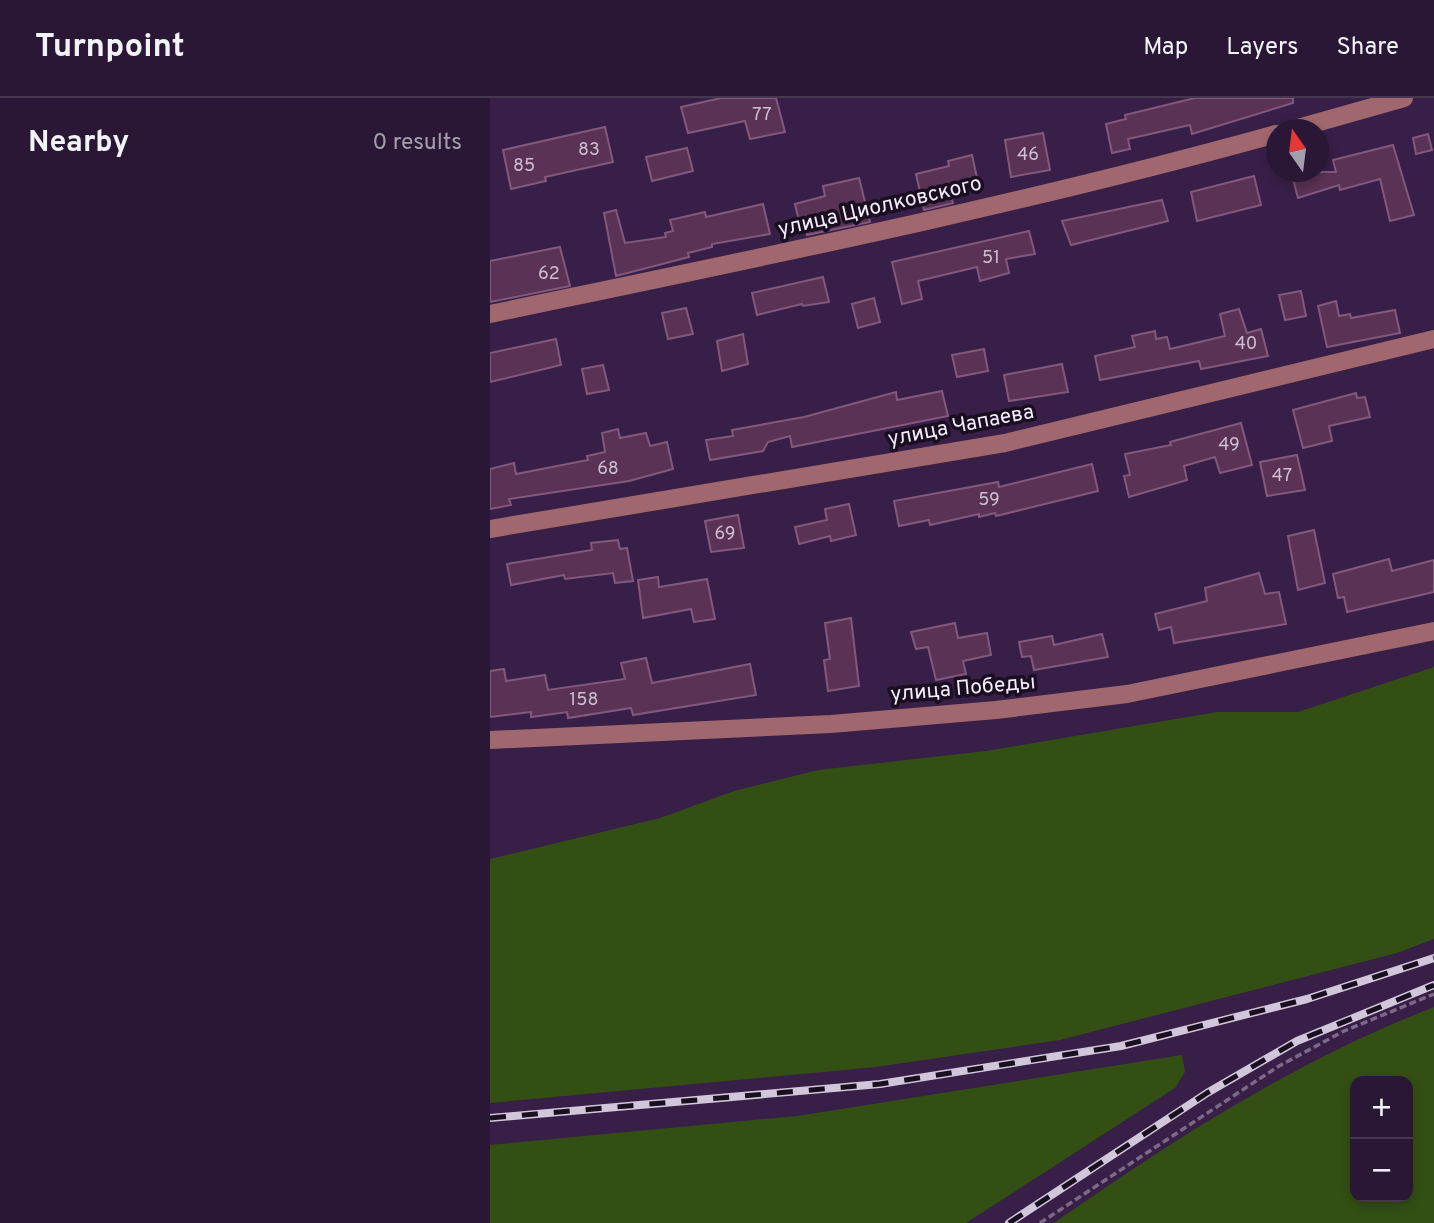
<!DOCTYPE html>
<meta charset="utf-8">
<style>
:root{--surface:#2a1735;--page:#362441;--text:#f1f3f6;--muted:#a59fad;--line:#463650}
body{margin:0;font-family:Overpass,sans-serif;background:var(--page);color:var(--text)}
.controls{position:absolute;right:21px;bottom:21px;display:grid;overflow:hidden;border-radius:14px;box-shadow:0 4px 10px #0003}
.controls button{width:63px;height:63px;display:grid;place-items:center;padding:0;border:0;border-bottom:2px solid var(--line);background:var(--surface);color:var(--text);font:35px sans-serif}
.compass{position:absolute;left:776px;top:21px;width:63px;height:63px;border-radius:50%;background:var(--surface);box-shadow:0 4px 10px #0003;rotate:346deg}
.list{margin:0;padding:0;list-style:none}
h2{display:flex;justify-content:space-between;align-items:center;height:91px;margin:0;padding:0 28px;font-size:30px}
h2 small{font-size:23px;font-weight:400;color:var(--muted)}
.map{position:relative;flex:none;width:944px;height:1125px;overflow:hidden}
header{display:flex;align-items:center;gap:42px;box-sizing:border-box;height:98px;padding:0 35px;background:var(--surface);border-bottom:2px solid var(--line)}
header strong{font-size:33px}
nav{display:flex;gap:38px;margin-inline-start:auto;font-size:24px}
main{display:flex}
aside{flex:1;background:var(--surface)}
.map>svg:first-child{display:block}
.green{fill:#334f14;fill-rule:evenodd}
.building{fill:#5a3255;stroke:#83587d;stroke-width:2}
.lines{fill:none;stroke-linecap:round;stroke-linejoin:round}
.path{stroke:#7c6988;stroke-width:3.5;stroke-dasharray:7 3.5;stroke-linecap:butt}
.minor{stroke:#a0676e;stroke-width:18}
.rail-casing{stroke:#d2c6db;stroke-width:8}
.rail{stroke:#1a0f21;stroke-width:5;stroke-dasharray:16;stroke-linecap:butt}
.labels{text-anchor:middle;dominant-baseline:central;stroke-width:7;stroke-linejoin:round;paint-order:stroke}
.number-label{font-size:18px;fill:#cebed2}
.street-label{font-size:21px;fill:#f5ecfc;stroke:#1a0f21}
</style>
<header>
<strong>Turnpoint</strong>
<nav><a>Map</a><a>Layers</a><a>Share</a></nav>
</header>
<main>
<aside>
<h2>Nearby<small>0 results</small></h2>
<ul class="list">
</ul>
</aside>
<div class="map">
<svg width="944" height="1125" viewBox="0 0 944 1125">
<rect width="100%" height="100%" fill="#381f47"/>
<path class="green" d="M 944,569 L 944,841 L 907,855 L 570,942 L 386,969 L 0,1005 L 0,761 L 170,720 L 244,693 L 328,672 L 496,653 L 727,614 L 808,614 Z
M 944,909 L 944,1125 L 564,1125 C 684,1041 807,962 944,909 ZM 918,983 L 918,1099 L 865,1099 L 865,983 Z
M 692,957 L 695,974 L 685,990 L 476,1125 L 0,1125 L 0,1047 L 307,1018 Z"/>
<path class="building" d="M 231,0 L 286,0 L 295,34 L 260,41 L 255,23 L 198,35 L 191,9 Z
M 705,0 L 803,0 L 803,5 L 702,36 L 700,27 L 638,41 L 640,51 L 622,55 L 616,26 L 636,21 L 635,17 Z
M 115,29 L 123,64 L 55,79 L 56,83 L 21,91 L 13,52 Z
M 553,35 L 560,72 L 521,79 L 515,42 Z
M 938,36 L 942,52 L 926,56 L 923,40 Z
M 903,47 L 924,117 L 900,123 L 890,81 L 850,92 L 849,87 L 808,100 L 801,74 L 846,74 L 843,62 Z
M 197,50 L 203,73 L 162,83 L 156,59 Z
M 482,57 L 489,89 L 460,96 L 463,105 L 434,112 L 426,76 L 459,68 L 458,63 Z
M 764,78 L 771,107 L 707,123 L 701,94 Z
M 369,80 L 380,124 L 317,137 L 315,127 L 310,127 L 305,106 L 335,98 L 333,88 Z
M 672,102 L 678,123 L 581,147 L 572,123 Z
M 273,106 L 280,136 L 222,146 L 222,149 L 198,155 L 199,159 L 126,178 L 114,115 L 126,112 L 135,145 L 176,139 L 175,135 L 183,133 L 180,122 L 215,114 L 216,119 Z
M 539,133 L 545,156 L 516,161 L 519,175 L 490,183 L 487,169 L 428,183 L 432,201 L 412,206 L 402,164 Z
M 70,149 L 80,188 L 0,204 L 0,163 Z
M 333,179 L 339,204 L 313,208 L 312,206 L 267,217 L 262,195 Z
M 811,193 L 816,218 L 795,222 L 789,197 Z
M 384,200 L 390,224 L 368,230 L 362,206 Z
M 846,203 L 849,218 L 860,216 L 861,220 L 905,212 L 910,235 L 837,249 L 828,208 Z
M 196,210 L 203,236 L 178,241 L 172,215 Z
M 749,211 L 757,235 L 771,231 L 778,258 L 711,271 L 709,263 L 610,282 L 605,258 L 645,249 L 642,238 L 665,233 L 666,241 L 677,239 L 680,251 L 735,238 L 730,216 Z
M 253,236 L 258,266 L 232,273 L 227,243 Z
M 66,241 L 71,267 L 0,284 L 0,255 Z
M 494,251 L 498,273 L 467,279 L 462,257 Z
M 572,266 L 578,294 L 519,303 L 514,277 Z
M 113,267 L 119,292 L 97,296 L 92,271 Z
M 452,293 L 458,318 L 302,349 L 300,338 L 278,344 L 273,353 L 220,362 L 216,342 L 243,338 L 242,332 L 314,319 L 406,294 L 407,302 Z
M 866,295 L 867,300 L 875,299 L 880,319 L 839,328 L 842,343 L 813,350 L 803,312 Z
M 751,325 L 762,367 L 730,375 L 725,359 L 694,368 L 697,382 L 639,399 L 634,378 L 640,377 L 635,356 L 681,347 L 680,344 Z
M 128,331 L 130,340 L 156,335 L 160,348 L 177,344 L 183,371 L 139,383 L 19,401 L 21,407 L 0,411 L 0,371 L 24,365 L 26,376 L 98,362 L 97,358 L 115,354 L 112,335 Z
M 807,357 L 815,392 L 777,398 L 770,364 Z
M 602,366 L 608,393 L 506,418 L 505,415 L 489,419 L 489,416 L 440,427 L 439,422 L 409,428 L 404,403 L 508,384 L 509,389 Z
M 359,406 L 366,437 L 341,443 L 340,438 L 309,446 L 305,429 L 337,422 L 335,411 Z
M 248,417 L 254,450 L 221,454 L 215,423 Z
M 824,432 L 835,485 L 808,492 L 798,438 Z
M 128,442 L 130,451 L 137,450 L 143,483 L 125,485 L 123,475 L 75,481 L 74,477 L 21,487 L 17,466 L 102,452 L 101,445 Z
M 899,461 L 902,473 L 944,462 L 944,494 L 857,514 L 854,499 L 848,500 L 843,476 Z
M 769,475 L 775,496 L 789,494 L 796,526 L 684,545 L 681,529 L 669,532 L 665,516 L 717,503 L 715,490 Z
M 168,479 L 169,489 L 217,481 L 225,521 L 204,524 L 201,511 L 153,520 L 148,482 Z
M 361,520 L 369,588 L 338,593 L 334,562 L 340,561 L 335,525 Z
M 465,525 L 468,540 L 497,535 L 501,557 L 473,563 L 476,576 L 446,582 L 438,549 L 426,551 L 421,534 Z
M 612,536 L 618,559 L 544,572 L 541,558 L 532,559 L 529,544 L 562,538 L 564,547 Z
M 156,560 L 162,585 L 260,566 L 266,597 L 143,617 L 141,610 L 78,620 L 77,614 L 41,619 L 41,614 L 0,619 L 0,573 L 14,571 L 16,583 L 55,577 L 58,592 L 135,581 L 131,565 Z"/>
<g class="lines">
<path class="path" d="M 550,1125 L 789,968 L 854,933 L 944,896"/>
<path class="minor" d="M 801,32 L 914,0
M 0,216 C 263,161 527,108 786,36
M 0,431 L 515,345 L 944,241
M 0,642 L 341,626 L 506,612 L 637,596 L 944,533"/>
<g class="rail-casing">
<path id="rail" d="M 0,1020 L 390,986 L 631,948 L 817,901 L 944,860
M 519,1125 L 717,995 L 807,943 L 944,887"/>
</g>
<use href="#rail" class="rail"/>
</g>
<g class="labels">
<g class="number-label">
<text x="272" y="17">77</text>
<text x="99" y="52">83</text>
<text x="538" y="57">46</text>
<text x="34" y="68">85</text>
<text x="501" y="160">51</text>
<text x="59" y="176">62</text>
<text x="756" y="246">40</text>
<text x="739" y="347">49</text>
<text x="118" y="371">68</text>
<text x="792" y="378">47</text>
<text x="499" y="402">59</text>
<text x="235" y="436">69</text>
<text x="94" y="602">158</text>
</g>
<g class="street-label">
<text transform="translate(390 109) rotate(-13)">улица Циолковского</text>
<text transform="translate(471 328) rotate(-11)">улица Чапаева</text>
<text transform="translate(473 591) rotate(-5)">улица Победы</text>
</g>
</g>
</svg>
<div class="controls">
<button>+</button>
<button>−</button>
</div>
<svg class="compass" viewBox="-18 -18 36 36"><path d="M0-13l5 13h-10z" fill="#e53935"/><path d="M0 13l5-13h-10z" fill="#a59fad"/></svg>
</div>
</main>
